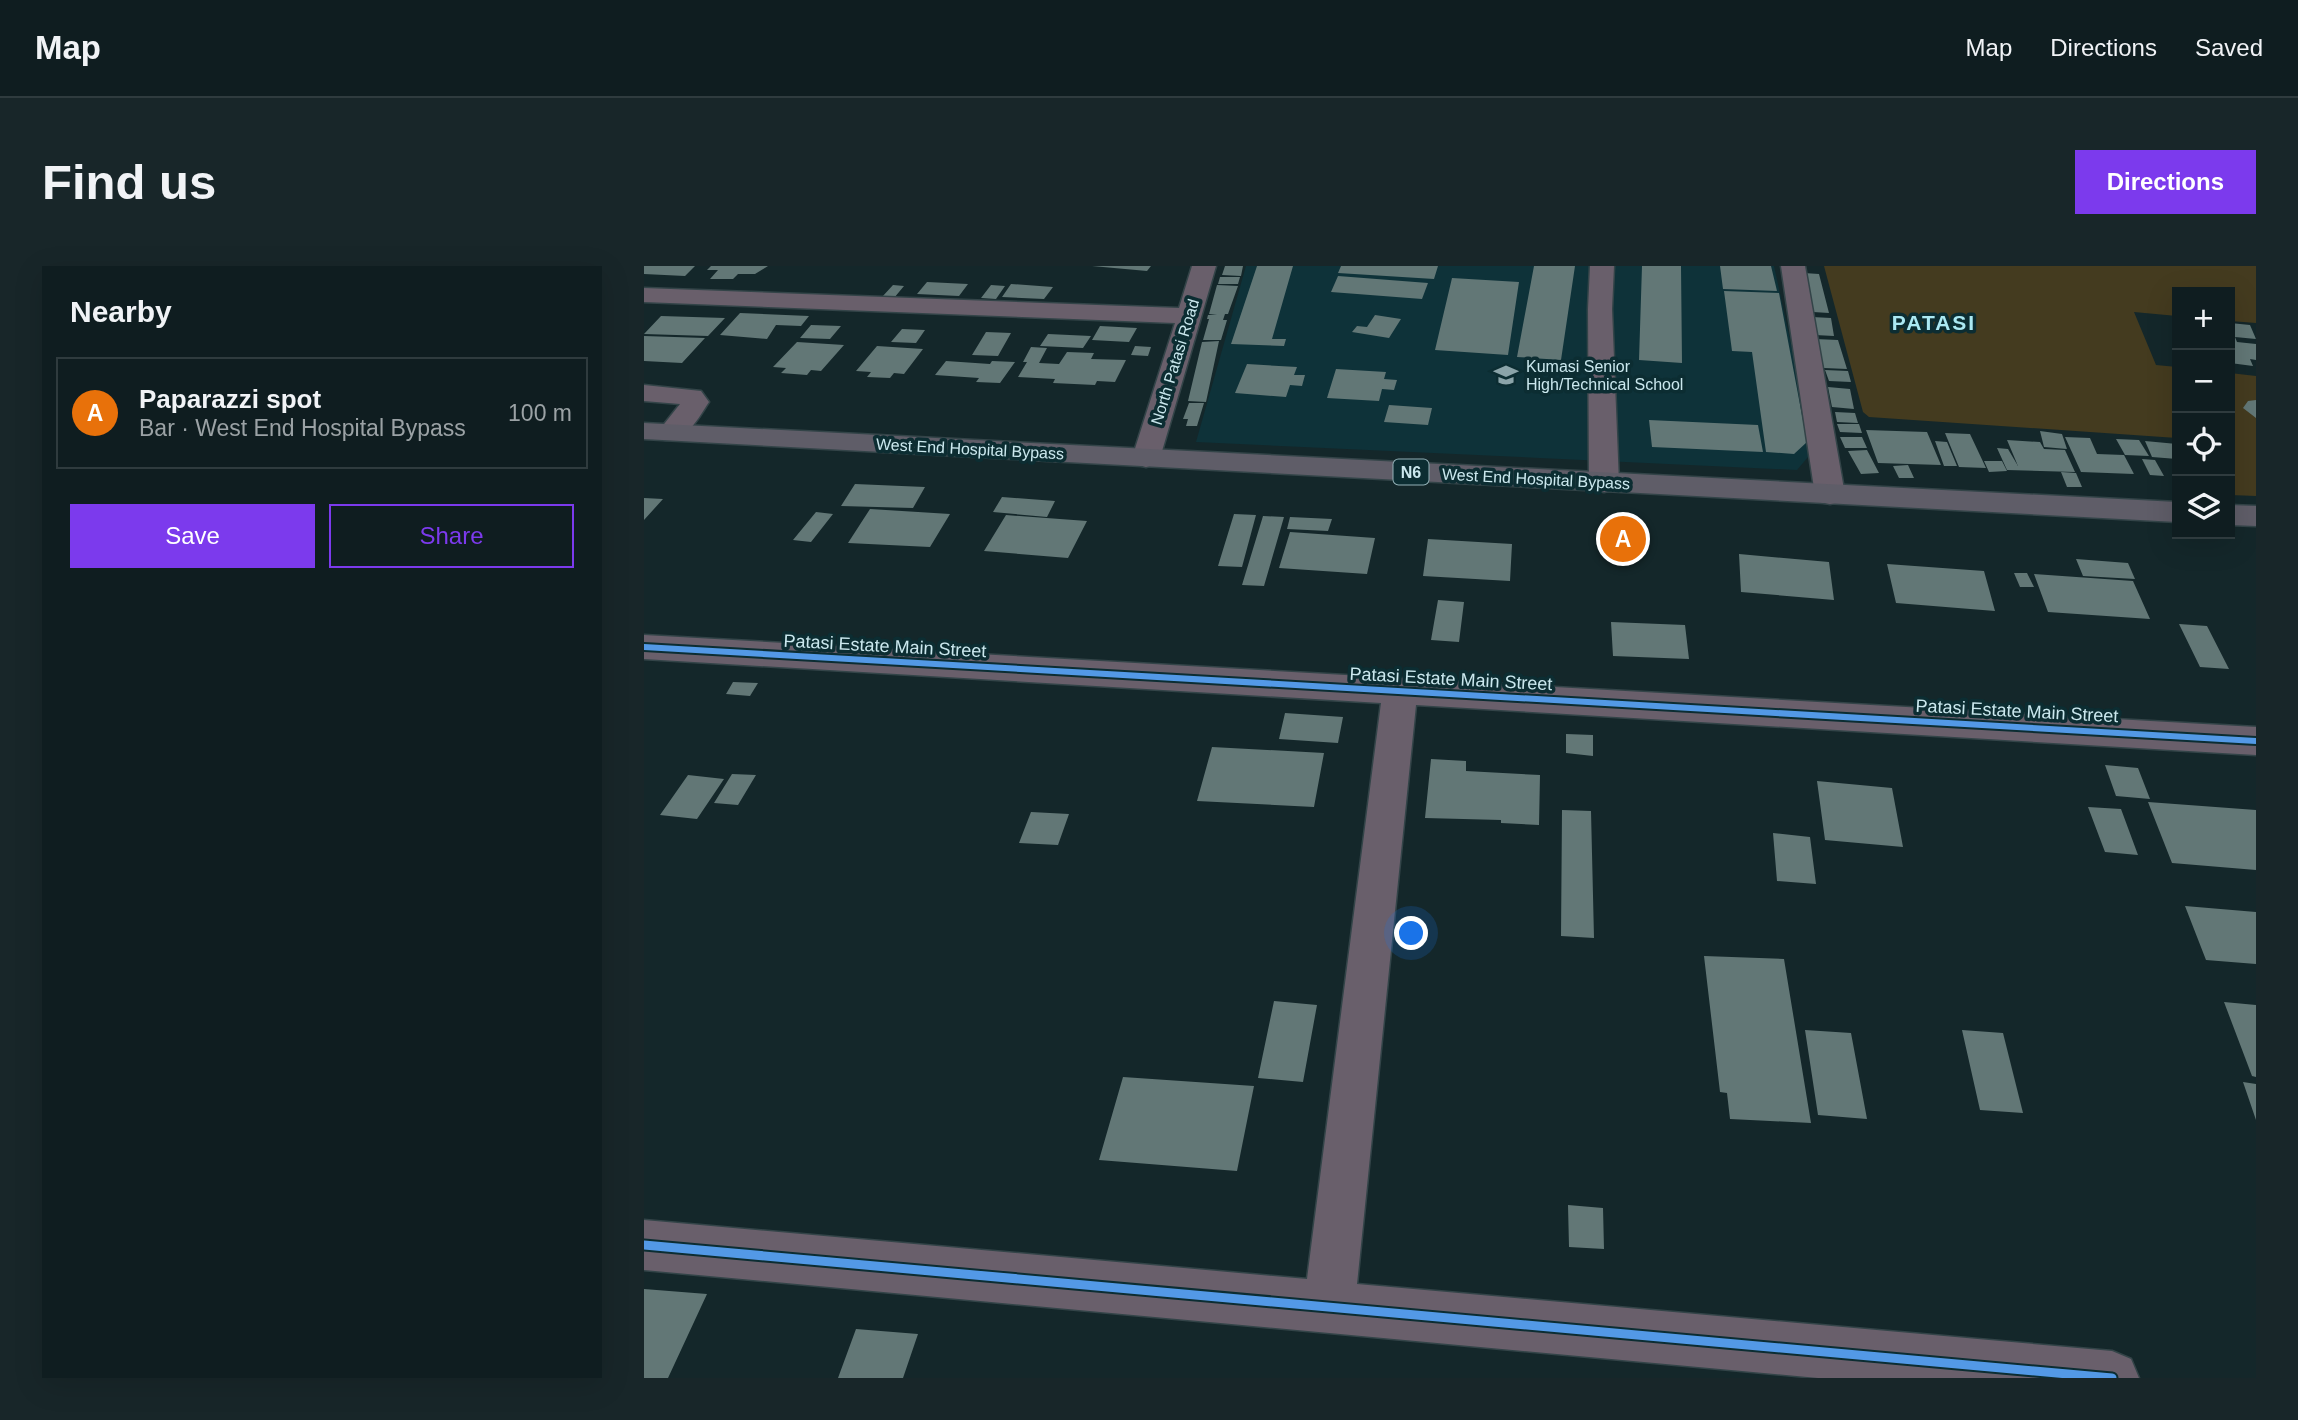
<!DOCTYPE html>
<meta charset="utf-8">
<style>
:root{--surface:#0f1d20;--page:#182629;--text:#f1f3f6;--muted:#9ba2a5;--line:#2f3b3e;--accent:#7c3aed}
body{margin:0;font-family:Helvetica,sans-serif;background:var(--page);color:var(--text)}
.controls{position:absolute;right:21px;top:21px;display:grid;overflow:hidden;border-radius:0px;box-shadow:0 7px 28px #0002}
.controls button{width:63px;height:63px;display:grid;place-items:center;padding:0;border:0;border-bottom:2px solid var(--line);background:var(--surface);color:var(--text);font:35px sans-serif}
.you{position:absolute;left:768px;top:668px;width:24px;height:24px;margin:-18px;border:5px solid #fff;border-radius:50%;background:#1a73e8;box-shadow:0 0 0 10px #1a73e833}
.badge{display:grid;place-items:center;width:46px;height:46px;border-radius:50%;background:var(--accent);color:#fff;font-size:23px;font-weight:700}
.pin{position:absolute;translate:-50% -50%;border:4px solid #fff;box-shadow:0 2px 7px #0006}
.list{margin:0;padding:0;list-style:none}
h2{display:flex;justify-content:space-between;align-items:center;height:91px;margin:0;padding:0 28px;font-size:30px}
h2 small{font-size:23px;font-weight:400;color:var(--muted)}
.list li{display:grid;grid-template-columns:46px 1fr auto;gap:21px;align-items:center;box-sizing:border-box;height:112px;margin:0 14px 14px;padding:0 14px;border:2px solid var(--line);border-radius:0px}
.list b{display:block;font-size:26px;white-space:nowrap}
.list p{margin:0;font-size:23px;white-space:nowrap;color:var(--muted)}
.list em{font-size:23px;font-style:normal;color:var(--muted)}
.actions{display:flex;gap:14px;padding:21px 28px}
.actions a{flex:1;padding:16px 0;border:2px solid var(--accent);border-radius:0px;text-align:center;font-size:24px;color:var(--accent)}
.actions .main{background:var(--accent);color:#fff}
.icon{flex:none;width:38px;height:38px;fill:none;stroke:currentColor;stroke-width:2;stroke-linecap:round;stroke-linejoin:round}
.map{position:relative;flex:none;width:1612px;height:1112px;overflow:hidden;border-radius:0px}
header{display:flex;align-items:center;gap:42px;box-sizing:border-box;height:98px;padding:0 35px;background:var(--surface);border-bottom:2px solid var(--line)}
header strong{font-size:33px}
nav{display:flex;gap:38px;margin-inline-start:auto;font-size:24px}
.intro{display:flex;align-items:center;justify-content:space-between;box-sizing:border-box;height:168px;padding:0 42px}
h1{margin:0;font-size:49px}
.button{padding:18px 32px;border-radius:0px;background:var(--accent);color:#fff;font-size:24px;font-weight:700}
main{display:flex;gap:42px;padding:0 42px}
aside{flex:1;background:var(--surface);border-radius:0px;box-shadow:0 7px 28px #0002}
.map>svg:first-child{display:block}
.built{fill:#0e3239}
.green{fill:#443b1f}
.building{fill:#627776}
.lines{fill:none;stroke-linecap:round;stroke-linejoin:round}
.minor-casing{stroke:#334448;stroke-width:3}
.highway-casing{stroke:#334448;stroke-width:3}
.minor{fill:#695f6b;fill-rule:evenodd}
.highway{fill:#5f5d68;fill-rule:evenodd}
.cycleway-far1-casing{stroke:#0c2d32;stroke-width:10}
.cycleway-casing{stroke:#0c2d32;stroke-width:13}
.cycleway-far1{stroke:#5399e6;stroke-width:6}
.cycleway{stroke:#5399e6;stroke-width:9}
.labels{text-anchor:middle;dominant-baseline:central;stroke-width:7;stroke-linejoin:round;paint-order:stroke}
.far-street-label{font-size:16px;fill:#cbe8ee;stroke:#0c2d32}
.far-poi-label{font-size:16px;fill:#cbe8ee;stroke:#0c2d32;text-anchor:start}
.shield{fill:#0c2d32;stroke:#92b0b6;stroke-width:2}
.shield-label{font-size:16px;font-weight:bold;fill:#cbe8ee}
.street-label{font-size:18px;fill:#cbe8ee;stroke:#0c2d32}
.far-district-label{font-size:21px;font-weight:bold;letter-spacing:2px;fill:#abe9f3;stroke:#0c2d32}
</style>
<header>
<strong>Map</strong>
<nav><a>Map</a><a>Directions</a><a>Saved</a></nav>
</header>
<div class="intro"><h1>Find us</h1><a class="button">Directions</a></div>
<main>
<aside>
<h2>Nearby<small></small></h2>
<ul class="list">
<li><span class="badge" style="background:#e8710a">A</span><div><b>Paparazzi spot</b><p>Bar · West End Hospital Bypass</p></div><em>100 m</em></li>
</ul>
<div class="actions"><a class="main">Save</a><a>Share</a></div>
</aside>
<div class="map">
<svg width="1612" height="1112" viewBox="0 0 1612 1112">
<rect width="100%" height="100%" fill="#14272a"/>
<path class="built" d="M 602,0 L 1130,0 L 1170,184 L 1153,204 L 552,176 Z"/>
<path class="green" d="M 1180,0 L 1612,0 L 1612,57 L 1586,55 L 1586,26 L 1533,26 L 1533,50 L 1490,46 L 1512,99 L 1533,101 L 1533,172 L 1225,151 L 1219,146 Z
M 1586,107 L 1612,110 L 1612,230 L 1586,229 Z"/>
<path class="building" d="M 0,0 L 51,0 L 41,10 L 0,8 Z
M 67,0 L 124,0 L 111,8 L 94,8 L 89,13 L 66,13 L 74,4 L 63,4 Z
M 448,0 L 507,0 L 503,5 Z
M 581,0 L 599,0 L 597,10 L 578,9 Z
M 613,0 L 649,0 L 628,73 L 642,73 L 640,80 L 587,78 Z
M 697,0 L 794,0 L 790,13 L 694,7 Z
M 890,0 L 931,0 L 917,94 L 873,91 Z
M 998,0 L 1037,0 L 1038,97 L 995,94 Z
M 1076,0 L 1127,0 L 1133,25 L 1079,23 Z
M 1160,7 L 1175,8 L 1185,47 L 1169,46 Z
M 694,10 L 784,17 L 778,33 L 687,26 Z
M 576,11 L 596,11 L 594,18 L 574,18 Z
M 808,12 L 875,16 L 864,89 L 791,84 Z
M 283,16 L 324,18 L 315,30 L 273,28 Z
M 367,18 L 409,21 L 400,33 L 358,31 Z
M 249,19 L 260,20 L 250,32 L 238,31 Z
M 347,19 L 361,20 L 352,33 L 337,32 Z
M 573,19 L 594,20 L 584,48 L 581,48 L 579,54 L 583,54 L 577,74 L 559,74 L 565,53 L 563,53 L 564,49 L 573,49 L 565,48 Z
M 1080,25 L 1135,27 L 1163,176 L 1150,188 L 1122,186 L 1108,86 L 1088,85 Z
M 96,47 L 165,50 L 157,60 L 132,59 L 123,73 L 76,69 Z
M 731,49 L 757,53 L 745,72 L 708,66 L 713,60 L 723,61 Z
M 17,50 L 81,52 L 64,70 L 0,68 Z
M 1168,51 L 1187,52 L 1190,70 L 1171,69 Z
M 1586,57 L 1606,59 L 1612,73 L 1591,71 L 1593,76 L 1612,78 L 1612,94 L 1606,93 L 1609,100 L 1586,97 Z
M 167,59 L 197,60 L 186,73 L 156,72 Z
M 456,60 L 493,62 L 485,76 L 448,74 Z
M 258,63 L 281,64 L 272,77 L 247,76 Z
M 342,66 L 367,67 L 354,90 L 328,89 Z
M 404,68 L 447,70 L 439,82 L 396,80 Z
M 0,70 L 61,72 L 38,97 L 0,95 Z
M 1171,73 L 1194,74 L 1203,103 L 1180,102 Z
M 575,75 L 562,136 L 544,135 L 558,76 Z
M 153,76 L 200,79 L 177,105 L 167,104 L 163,109 L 137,107 L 142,102 L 129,101 Z
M 233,80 L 279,83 L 260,108 L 250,107 L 246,112 L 223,111 L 227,106 L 212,105 Z
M 491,80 L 507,81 L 504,90 L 487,89 Z
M 387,81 L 403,82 L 395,97 L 415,98 L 423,86 L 450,87 L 447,93 L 482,94 L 471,116 L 453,115 L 451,119 L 409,117 L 411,113 L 374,111 L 383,96 L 379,96 Z
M 302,95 L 346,98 L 348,95 L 371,96 L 356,117 L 332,116 L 335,112 L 291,109 Z
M 603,98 L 653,101 L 650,109 L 661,109 L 658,120 L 646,119 L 642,131 L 591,127 Z
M 692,103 L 742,106 L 740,113 L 753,114 L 750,124 L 738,123 L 735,135 L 683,132 Z
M 1181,104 L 1204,105 L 1207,116 L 1185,115 Z
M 1184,121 L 1206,123 L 1210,143 L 1188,141 Z
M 1612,134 L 1612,152 L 1599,142 L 1604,135 Z
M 545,137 L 560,137 L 553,160 L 542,160 L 544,153 L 539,153 Z
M 745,139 L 788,142 L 784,159 L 740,156 Z
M 1191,146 L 1211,147 L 1214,157 L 1193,156 Z
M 1005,154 L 1114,159 L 1119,186 L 1008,181 Z
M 1193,158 L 1215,158 L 1218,167 L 1196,166 Z
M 1222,164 L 1283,166 L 1297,199 L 1234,197 Z
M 1396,165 L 1418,168 L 1423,183 L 1400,181 Z
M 1301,167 L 1326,168 L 1342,202 L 1315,201 Z
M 1196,171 L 1218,171 L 1223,182 L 1201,182 Z
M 1421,171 L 1446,172 L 1453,188 L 1480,189 L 1490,208 L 1437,206 Z
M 1472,173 L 1495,174 L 1505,190 L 1481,189 Z
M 1363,174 L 1396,176 L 1400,183 L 1421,184 L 1431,206 L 1363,204 L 1353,182 L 1364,183 L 1374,200 Z
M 1291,175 L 1303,176 L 1313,200 L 1300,200 Z
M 1501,175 L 1533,178 L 1533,193 L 1508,191 Z
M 1223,184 L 1235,207 L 1217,208 L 1204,185 Z
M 1498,193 L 1511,194 L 1520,210 L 1506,209 Z
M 1340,195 L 1358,195 L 1363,205 L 1345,206 Z
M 1264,199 L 1270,212 L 1255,212 L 1249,200 Z
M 1417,206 L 1432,207 L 1438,221 L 1423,221 Z
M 211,218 L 281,221 L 269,242 L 197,240 Z
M 358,231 L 411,235 L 403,251 L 349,246 Z
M 0,232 L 19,233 L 0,254 Z
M 226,243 L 306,248 L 286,281 L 204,277 Z
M 172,246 L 189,248 L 167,276 L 149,274 Z
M 590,248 L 612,249 L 598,301 L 574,300 Z
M 362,249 L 443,255 L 424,292 L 340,285 Z
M 619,250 L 640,251 L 620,320 L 598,319 Z
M 646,251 L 688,253 L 684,265 L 643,263 Z
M 646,266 L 731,272 L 723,308 L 635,302 Z
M 784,273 L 868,278 L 866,315 L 779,310 Z
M 1095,288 L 1185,296 L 1190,334 L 1097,326 Z
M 1432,293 L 1484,297 L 1491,313 L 1439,310 Z
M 1243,298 L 1340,305 L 1351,345 L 1252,337 Z
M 1370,307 L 1383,307 L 1390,321 L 1376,321 Z
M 1390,308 L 1489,315 L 1506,353 L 1404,346 Z
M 794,334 L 820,336 L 815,376 L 787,374 Z
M 967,356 L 1041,359 L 1045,393 L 969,390 Z
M 1535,358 L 1563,360 L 1585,403 L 1556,401 Z
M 89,416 L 114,417 L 106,430 L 82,428 Z
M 641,447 L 699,451 L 694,477 L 635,473 Z
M 922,468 L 949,469 L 949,490 L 922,487 Z
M 568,481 L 680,487 L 670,541 L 553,535 Z
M 787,493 L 822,495 L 822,505 L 896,509 L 895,559 L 857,557 L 857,554 L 781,552 Z
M 1461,499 L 1494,502 L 1506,533 L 1472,530 Z
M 88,508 L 112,509 L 94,539 L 70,537 Z
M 44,509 L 80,513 L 53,553 L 16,549 Z
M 1173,515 L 1248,522 L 1259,581 L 1181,574 Z
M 1504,536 L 1612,544 L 1612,604 L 1528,597 Z
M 1444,541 L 1477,543 L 1494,589 L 1461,586 Z
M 918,544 L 947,545 L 950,672 L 917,670 Z
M 387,546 L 425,548 L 414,579 L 375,577 Z
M 1129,567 L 1166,571 L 1172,618 L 1133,615 Z
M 1541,640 L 1612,646 L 1612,698 L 1562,694 Z
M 1060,690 L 1140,693 L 1167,857 L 1086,853 L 1083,827 L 1076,826 Z
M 630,735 L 673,739 L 659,816 L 614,812 Z
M 1580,736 L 1612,739 L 1612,811 L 1608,810 Z
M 1161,764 L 1207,767 L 1223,853 L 1174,849 Z
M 1318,764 L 1359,767 L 1379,847 L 1336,844 Z
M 479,811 L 610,820 L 593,905 L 455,894 Z
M 1599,816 L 1612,818 L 1612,854 Z
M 924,939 L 959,942 L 960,983 L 925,981 Z
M 0,1023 L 63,1028 L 24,1112 L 0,1112 Z
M 212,1063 L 274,1068 L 259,1112 L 194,1112 Z"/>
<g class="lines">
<g class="minor-casing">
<path id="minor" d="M 548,0 L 572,0 L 516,192 L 512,198 L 502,201 L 492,198 L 488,192 L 531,57 L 0,36 L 0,22 L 535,42 Z
M 946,0 L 970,0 L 968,43 L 975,217 L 970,224 L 960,226 L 950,224 L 945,217 L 944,43 Z
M 1137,0 L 1161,0 L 1201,229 L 1196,236 L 1186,238 L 1176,236 L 1171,229 Z
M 0,119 L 57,125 L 65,136 C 53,154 41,179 17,173 L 13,167 L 36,138 L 0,135 Z
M 0,369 L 1612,461 L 1612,489 L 772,439 L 713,1018 L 1468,1085 L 1487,1093 L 1495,1112 L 1174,1112 L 0,1004 L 0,954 L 663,1013 L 737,437 L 0,393 Z"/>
</g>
<g class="highway-casing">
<path id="highway" d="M 0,157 L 1533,236 L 1533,256 L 0,173 Z
M 1586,239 L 1612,240 L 1612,260 L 1586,259 Z"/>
</g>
<use href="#minor" class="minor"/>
<use href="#highway" class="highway"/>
<g class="cycleway-far1-casing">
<path id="cycleway-far1" d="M 0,381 L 1612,475"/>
</g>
<g class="cycleway-casing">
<path id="cycleway" d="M 0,979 L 1468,1112"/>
</g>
<use href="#cycleway-far1" class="cycleway-far1"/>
<use href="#cycleway" class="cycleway"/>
</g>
<defs>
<g id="school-bare" transform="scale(1.89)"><path d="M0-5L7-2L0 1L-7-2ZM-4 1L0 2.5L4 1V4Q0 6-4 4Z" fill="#8ba4a9" stroke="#0c2d32" stroke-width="2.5" paint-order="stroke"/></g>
</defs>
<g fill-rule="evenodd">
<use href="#school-bare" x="862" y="109"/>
</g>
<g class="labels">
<g class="far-street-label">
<text transform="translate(531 96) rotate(-73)">North Patasi Road</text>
<text transform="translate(326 183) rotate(3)">West End Hospital Bypass</text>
<text transform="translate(892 213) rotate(3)">West End Hospital Bypass</text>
</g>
<g class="far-poi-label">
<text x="882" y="100">Kumasi Senior<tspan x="882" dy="18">High/Technical School</tspan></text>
</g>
<rect class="shield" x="749.5" y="193.5" width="35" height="25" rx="5"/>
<g class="shield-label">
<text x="767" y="206">N6</text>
</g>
<g class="street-label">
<text transform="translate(241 380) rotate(3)">Patasi Estate Main Street</text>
<text transform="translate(807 413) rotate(3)">Patasi Estate Main Street</text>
<text transform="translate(1373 445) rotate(3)">Patasi Estate Main Street</text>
</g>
<g class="far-district-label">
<text x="1290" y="56">PATASI</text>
</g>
</g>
</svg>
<div class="controls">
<button>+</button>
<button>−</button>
<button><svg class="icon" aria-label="locate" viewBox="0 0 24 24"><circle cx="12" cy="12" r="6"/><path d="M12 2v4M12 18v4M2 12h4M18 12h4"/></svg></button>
<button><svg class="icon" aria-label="layers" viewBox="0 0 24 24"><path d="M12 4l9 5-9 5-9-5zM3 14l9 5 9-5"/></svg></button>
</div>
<div class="you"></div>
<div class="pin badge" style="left:979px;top:273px;background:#e8710a">A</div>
</div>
</main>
